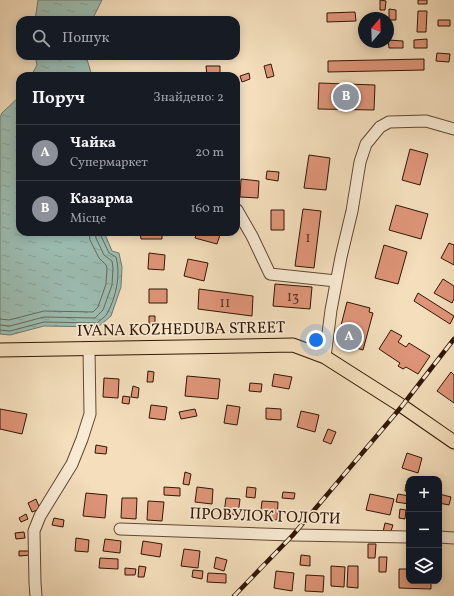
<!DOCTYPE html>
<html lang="uk">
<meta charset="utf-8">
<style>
:root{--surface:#171b24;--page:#242831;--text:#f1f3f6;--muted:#9ea1a6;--line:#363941;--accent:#8c9099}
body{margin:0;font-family:Vollkorn,serif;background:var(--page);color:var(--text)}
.controls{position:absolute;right:12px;bottom:12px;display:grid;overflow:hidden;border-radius:8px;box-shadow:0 2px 10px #0003}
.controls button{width:36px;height:36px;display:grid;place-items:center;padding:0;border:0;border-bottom:1px solid var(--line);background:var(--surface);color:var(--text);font:20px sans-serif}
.compass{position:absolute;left:358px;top:12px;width:36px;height:36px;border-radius:50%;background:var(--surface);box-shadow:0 2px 10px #0003;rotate:19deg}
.you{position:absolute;left:316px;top:340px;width:14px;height:14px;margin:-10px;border:3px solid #fff;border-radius:50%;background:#1a73e8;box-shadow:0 0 0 6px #1a73e833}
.badge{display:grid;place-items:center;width:26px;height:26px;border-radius:50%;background:var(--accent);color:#fff;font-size:13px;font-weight:700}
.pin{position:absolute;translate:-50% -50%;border:2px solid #fff;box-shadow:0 1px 4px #0006}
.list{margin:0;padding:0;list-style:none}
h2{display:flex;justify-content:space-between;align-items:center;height:52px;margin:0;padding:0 16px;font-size:17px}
h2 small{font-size:13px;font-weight:400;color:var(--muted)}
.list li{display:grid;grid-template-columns:26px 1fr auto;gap:12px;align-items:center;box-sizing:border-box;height:56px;padding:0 16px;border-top:1px solid var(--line)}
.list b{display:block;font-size:15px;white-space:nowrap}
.list p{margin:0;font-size:13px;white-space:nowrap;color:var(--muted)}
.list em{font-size:13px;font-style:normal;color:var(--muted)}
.icon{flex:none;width:22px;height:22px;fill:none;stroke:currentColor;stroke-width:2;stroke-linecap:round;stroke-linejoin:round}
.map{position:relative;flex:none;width:454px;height:596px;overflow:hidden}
.search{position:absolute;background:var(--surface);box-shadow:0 2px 10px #0003;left:16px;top:16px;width:224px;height:44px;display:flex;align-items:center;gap:10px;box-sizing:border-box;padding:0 14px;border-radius:12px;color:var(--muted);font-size:15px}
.panel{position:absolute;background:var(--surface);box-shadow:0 2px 10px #0003;left:16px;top:72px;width:224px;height:164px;border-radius:12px}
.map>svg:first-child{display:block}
.water{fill:url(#water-ripples);stroke:#717a6c}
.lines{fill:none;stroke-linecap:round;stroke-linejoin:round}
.shore{stroke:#66695b;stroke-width:1}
.building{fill:#df9579;stroke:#311605}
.minor-casing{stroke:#624833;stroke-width:13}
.major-casing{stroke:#311605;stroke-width:15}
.minor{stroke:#f8ead3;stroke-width:11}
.major{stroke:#f4debc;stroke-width:13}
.rail-casing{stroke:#311605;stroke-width:4.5}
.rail{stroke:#f8ead3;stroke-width:3;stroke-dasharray:9;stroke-linecap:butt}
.labels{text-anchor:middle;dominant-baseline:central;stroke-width:3.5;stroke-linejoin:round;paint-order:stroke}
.number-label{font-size:14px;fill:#5c3622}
.street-label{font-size:16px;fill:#311605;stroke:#f8ead3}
</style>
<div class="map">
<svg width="454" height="596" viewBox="0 0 454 596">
<defs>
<pattern id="water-ripples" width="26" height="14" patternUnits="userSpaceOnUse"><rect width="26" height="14" fill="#9cbcb1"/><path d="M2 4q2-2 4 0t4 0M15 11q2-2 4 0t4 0" fill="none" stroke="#87a197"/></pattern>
</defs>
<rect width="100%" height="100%" fill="#f4debc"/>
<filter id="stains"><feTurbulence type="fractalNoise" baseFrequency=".005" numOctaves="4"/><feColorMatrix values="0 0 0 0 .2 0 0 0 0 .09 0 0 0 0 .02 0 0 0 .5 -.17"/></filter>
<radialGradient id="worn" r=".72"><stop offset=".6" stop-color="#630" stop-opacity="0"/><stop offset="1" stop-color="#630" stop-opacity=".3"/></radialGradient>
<path class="water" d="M 38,0 L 102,0 L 92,20 L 35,20 Z
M 35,56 L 86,56 L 92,76 L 31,76 L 37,65 Z
M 20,96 L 20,232 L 104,232 L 112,251 L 119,253 L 122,267 L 121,287 L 111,316 L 98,327 L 44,326 L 10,335 L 0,334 L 0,117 L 2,113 Z"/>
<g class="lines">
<path class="shore" d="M 0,319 L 9,320 L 44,311 L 93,312 L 98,307 L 106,284 L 107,268 L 106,265 L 99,258 L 90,240 L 89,232
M 0,325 L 10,326 L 44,317 L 95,318 L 103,310 L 112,285 L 113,268 L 112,261 L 104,255 L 96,238 L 95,232
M 0,330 L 10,331 L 44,322 L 97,323 C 100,320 106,317 108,312 C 116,296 121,275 116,257 L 109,253 L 101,236 L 100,232"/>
</g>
<path class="building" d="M 380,0 L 386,1 L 385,10 L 380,10 Z
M 418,0 L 427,0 L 427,4 L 418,4 Z
M 389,9 L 396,10 L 396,20 L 389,20 Z
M 418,11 L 427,11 L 426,32 L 417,32 Z
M 355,12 L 356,21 L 327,22 L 327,13 Z
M 438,20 L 450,20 L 450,26 L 438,26 Z
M 427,39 L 427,48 L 414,48 L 414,40 Z
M 388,40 L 403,41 L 403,48 L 389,48 Z
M 437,53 L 450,54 L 449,62 L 436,61 Z
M 424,59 L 424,70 L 328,72 L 328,61 Z
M 271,64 L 274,76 L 267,78 L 264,66 Z
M 206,66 L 220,66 L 220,76 L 207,76 Z
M 249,73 L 250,79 L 242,82 L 240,76 Z
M 319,83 L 375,85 L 374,110 L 318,109 Z
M 410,149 L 428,154 L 420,185 L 402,180 Z
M 309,155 L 330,158 L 326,190 L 304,188 Z
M 267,171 L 279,172 L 278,181 L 266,179 Z
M 241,179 L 259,181 L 258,198 L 240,197 Z
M 396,205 L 428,214 L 421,239 L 389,230 Z
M 303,209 L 321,211 L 314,268 L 295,266 Z
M 271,210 L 284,210 L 284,230 L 271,230 Z
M 140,232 L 162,232 L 162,239 L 141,239 Z
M 197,232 L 221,232 L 217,244 L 195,238 Z
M 449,243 L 454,245 L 454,265 L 441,258 Z
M 384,245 L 407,252 L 398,284 L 375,278 Z
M 149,253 L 165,255 L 164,270 L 148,269 Z
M 188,259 L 208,263 L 204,281 L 184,276 Z
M 443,279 L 454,286 L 454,299 L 452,303 L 434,293 Z
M 275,284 L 312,287 L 310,309 L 273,306 Z
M 149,289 L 167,289 L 167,303 L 149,303 Z
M 199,289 L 253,296 L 252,316 L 198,309 Z
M 418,293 L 454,316 L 450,324 L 414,301 Z
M 347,302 L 370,308 L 369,312 L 373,313 L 363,350 L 350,346 L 352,341 L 338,337 Z
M 149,316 L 155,316 L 155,326 L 149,326 Z
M 391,330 L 402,336 L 398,342 L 406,347 L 409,343 L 430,356 L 418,374 L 406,367 L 403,369 L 398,366 L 400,363 L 379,349 Z
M 148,371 L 154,372 L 153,382 L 147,382 Z
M 451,372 L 454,375 L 454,403 L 437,391 Z
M 274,374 L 292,377 L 289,389 L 272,386 Z
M 187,376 L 220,379 L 218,399 L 185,396 Z
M 104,378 L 119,379 L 118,398 L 103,397 Z
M 250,383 L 262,384 L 261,392 L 249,391 Z
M 133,386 L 139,388 L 138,398 L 131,397 Z
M 123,396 L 130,397 L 129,404 L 122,403 Z
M 151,405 L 167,407 L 165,420 L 149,418 Z
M 227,405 L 240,407 L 237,425 L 224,423 Z
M 266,408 L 281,409 L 281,420 L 266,419 Z
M 0,409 L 27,414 L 22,434 L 0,429 Z
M 195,409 L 197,416 L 181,419 L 179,412 Z
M 301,411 L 319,415 L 315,432 L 297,427 Z
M 328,429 L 336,432 L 331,444 L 323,441 Z
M 96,445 L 107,447 L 106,454 L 95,453 Z
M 407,453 L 422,458 L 418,473 L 402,468 Z
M 185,472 L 191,474 L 189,485 L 183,484 Z
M 406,484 L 409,484 L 409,492 L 405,491 Z
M 164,487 L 180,488 L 180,496 L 164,495 Z
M 197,487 L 213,489 L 212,504 L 195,502 Z
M 247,487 L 256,488 L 255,498 L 246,497 Z
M 283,492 L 295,493 L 294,499 L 282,498 Z
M 86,493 L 107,495 L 105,518 L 83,516 Z
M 370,494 L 394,499 L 390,515 L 366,510 Z
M 398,494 L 409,496 L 409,504 L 396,502 Z
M 439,494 L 451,497 L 449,505 L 439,503 Z
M 122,498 L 137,498 L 136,519 L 121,518 Z
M 226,498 L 240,499 L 238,515 L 224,513 Z
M 36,499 L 40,509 L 32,512 L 28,503 Z
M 148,501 L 164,502 L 162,521 L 147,520 Z
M 262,501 L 278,502 L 277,520 L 260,519 Z
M 400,509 L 406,510 L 405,519 L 399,518 Z
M 26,514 L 28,519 L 21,522 L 19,518 Z
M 54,518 L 64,520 L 63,527 L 52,525 Z
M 385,523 L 393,525 L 390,534 L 383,532 Z
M 24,532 L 25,538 L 16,539 L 15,533 Z
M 76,538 L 89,540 L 88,552 L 75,551 Z
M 105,539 L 121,541 L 120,553 L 103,551 Z
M 143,541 L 162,544 L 160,557 L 141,554 Z
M 368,544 L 376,544 L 375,558 L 368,558 Z
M 184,549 L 200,551 L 198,568 L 181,566 Z
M 19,551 L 30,551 L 30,555 L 19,556 Z
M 301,555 L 310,556 L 310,566 L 300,565 Z
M 216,557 L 227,560 L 224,571 L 214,568 Z
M 379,557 L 387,557 L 386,572 L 379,572 Z
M 100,558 L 118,559 L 118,569 L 99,568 Z
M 139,566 L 146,567 L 144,577 L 138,577 Z
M 331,566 L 345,567 L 344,587 L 331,586 Z
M 348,566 L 358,566 L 358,588 L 347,587 Z
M 125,568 L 136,569 L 135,575 L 125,575 Z
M 399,569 L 409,569 L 409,581 L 431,581 L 431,589 L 399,588 Z
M 193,570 L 203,571 L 202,579 L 192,577 Z
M 276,571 L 294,573 L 292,591 L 274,588 Z
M 208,573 L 226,574 L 226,583 L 207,582 Z
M 306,575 L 324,576 L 323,592 L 305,591 Z"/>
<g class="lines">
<g class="minor-casing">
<path id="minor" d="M 236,210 L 237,210 L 252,236 L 270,274 L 336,281
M 325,357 L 331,310 L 341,257 L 352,211 L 360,162 L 366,144 L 380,127 L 389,122 L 426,121 L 454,129
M 120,529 L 293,535 L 409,537
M 439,537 L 454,538
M 36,596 L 35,583 L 34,531 L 40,516 L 72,464 L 82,439 L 90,414 L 89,349"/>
</g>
<g class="major-casing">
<path id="major" d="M 0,350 L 293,345 L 325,357 L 402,406 L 454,442"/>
</g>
<use href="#minor" class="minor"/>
<use href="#major" class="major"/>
<g class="rail-casing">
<path id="rail" d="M 234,596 L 293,535 L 402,406 L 454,339"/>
</g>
<use href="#rail" class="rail"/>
</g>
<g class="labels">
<g class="number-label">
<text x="308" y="238">1</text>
<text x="293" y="297">13</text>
<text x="225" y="303">11</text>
</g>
<g class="street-label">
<text transform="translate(181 330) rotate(-1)">IVANA KOZHEDUBA STREET</text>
<text transform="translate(265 517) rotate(2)">ПРОВУЛОК ГОЛОТИ</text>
</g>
</g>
<rect width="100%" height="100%" filter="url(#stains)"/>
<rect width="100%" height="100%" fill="url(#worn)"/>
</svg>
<div class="controls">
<button>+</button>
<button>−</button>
<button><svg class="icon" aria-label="layers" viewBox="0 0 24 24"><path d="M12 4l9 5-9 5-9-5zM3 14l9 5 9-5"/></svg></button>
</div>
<svg class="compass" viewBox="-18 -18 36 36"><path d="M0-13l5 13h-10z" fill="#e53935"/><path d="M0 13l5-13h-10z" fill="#9ea1a6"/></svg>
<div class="you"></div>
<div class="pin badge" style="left:349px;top:337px">A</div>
<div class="pin badge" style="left:346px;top:97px">B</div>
<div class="search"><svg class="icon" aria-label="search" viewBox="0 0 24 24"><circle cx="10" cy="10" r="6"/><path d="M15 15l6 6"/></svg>Пошук</div>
<section class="panel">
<h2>Поруч<small>Знайдено: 2</small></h2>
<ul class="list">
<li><span class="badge">A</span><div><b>Чайка</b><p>Супермаркет</p></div><em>20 m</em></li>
<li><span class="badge">B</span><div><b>Казарма</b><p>Місце</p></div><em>160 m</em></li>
</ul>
</section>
</div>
